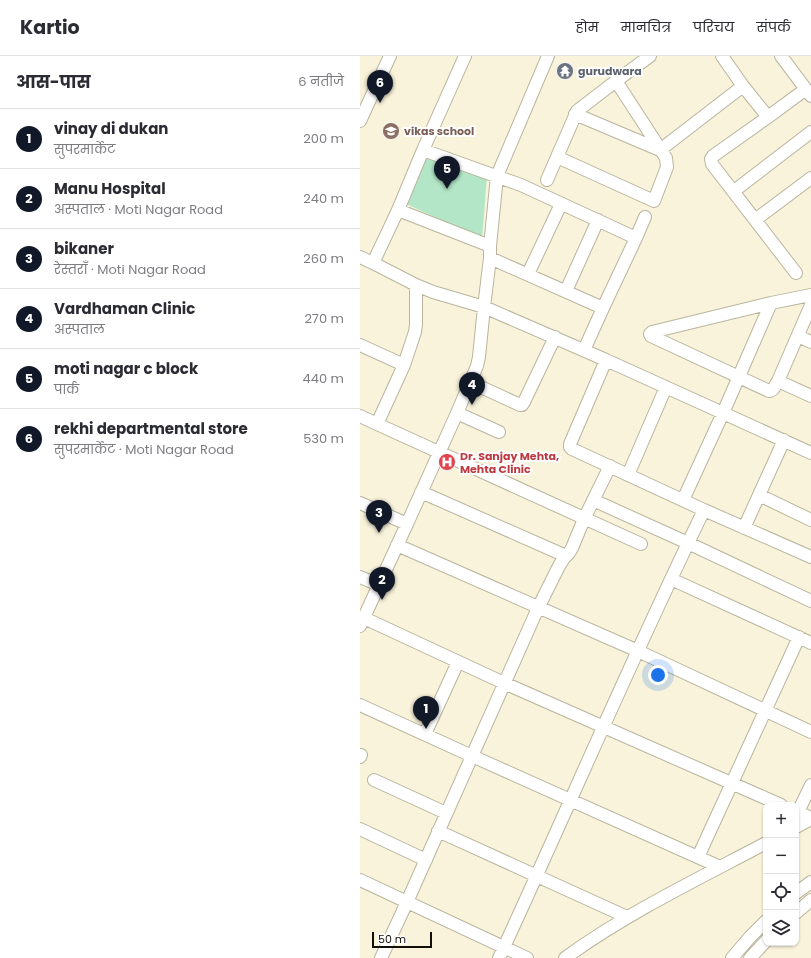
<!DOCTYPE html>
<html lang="hi">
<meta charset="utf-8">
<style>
:root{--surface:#fff;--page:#f7f7f7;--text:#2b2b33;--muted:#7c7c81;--line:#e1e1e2;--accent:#111827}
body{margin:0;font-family:Poppins,"Noto Sans Devanagari",sans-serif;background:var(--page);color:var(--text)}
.controls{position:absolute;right:12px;bottom:12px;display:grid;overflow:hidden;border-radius:8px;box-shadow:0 1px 3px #0004}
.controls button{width:36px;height:36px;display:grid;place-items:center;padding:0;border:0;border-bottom:1px solid var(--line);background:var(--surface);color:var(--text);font:20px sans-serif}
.scale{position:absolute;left:12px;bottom:10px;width:60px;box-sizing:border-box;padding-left:4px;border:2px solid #110f07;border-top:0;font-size:11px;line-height:14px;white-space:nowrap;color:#110f07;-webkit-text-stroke:3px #fff;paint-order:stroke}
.you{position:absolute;left:298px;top:619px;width:14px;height:14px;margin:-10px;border:3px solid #fff;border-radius:50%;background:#1a73e8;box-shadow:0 0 0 6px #1a73e833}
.badge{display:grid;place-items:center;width:26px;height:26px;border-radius:50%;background:var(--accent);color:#fff;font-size:13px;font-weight:700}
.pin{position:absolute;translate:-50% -33px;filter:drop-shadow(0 1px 2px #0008)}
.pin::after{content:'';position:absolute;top:21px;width:14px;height:12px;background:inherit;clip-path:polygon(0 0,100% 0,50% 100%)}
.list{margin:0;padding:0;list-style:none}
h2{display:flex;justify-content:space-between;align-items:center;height:52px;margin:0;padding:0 16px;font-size:17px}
h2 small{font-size:13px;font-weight:400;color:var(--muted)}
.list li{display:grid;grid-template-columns:26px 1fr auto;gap:12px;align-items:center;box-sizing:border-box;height:60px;padding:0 16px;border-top:1px solid var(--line)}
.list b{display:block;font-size:15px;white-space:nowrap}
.list p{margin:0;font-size:13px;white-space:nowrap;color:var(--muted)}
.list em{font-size:13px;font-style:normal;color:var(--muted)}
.icon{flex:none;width:22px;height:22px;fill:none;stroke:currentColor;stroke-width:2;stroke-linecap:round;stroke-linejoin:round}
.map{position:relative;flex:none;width:451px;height:902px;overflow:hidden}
header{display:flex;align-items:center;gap:24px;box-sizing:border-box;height:56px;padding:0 20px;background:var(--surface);border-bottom:1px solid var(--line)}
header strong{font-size:19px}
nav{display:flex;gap:22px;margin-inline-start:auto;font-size:14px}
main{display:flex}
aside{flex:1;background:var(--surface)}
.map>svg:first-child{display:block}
.green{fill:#b2e6c7}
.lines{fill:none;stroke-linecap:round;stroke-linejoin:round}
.minor-casing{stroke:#b9b49d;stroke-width:14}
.minor{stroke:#fff;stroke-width:12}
.labels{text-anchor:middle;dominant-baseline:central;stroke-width:4;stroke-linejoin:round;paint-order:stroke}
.worship-label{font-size:11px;font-weight:bold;fill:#5b616d;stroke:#fff;text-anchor:start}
.education-label{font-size:11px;font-weight:bold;fill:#785e54;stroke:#fff;text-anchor:start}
.health-label{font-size:11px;font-weight:bold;fill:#be3a42;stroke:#fff;text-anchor:start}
</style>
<header>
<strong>Kartio</strong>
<nav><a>होम</a><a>मानचित्र</a><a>परिचय</a><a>संपर्क</a></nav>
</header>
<main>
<aside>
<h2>आस-पास<small>6 नतीजे</small></h2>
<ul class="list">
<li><span class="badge">1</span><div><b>vinay di dukan</b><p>सुपरमार्केट</p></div><em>200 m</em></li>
<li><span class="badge">2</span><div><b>Manu Hospital</b><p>अस्पताल · Moti Nagar Road</p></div><em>240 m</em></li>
<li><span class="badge">3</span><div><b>bikaner</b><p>रेस्तराँ · Moti Nagar Road</p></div><em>260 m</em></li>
<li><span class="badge">4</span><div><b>Vardhaman Clinic</b><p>अस्पताल</p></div><em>270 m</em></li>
<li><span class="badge">5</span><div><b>moti nagar c block</b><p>पार्क</p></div><em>440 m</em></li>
<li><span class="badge">6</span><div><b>rekhi departmental store</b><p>सुपरमार्केट · Moti Nagar Road</p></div><em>530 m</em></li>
</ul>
</aside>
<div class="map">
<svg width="451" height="902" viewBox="0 0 451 902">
<rect width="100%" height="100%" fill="#f9f3db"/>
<path class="green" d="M 62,97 L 127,120 L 122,183 L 42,146 Z"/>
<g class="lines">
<g class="minor-casing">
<path id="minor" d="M 362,0 L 383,30 L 408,61
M 421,0 L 451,40
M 215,58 L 300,94 L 383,30
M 0,65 L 30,0
M 63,94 L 161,129 L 276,182 L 285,161
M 197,101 L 294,145 L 307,111 L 306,102 L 256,25
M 187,124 L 217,55 L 256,25 L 290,0
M 374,135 L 451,76
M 38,154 L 130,190
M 395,164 L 451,122
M 0,201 L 13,207 L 56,229 L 73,236 L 124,251 L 246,304 L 210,388 L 210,391 L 212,393 L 344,454 C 272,601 208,753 139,902
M 130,202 L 243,252
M 13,207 L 38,154 L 63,94 L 105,0
M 436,217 L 352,108 L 351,103 L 353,100 L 408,61 L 446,33
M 168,218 L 201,148
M 206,235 L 238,164
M 451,239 L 411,247 L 292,276 L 290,278 L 291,280 L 409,335 C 414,335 415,329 418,325 L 451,249
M 438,280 L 451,286
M 0,289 L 44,309 L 17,368 L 281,488
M 224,294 L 243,252 L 276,182
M 246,304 L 451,397
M 44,309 L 55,276 L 56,269 L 56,229
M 418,325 L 451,340
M 110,326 L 160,349 L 162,349 L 164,346 L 195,281
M 97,357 L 139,376
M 0,360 L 17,368
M 268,419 L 306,331
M 61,436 L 206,500
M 399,439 L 451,464
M 233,444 L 328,487 L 451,545
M 323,444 L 363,357 L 411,247
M 0,447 L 47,468 L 0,570
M 344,454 L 451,501
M 47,468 L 97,357 L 117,310 L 119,301 L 124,251 L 130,202 L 130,190 L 137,120 L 188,0
M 384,472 L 424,384
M 37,489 L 278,595 L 451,676
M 0,521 L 19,529
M 311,523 L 451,587
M 4,562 L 144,627 L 421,749
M 0,649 L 112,700 L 360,811
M 65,678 L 98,606
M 0,701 L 1,699
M 14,724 L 86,757
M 451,729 L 438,756 L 451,762
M 436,771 L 451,763
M 0,773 L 66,804
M 78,775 L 267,861
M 338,801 C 372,728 405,654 439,581
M 0,824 L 167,902
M 436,837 L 451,826
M 436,857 L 451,844
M 21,902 L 47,846 L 178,552 L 199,510 L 204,502 L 209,497 L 212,492 L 224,463 L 250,410
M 205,902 C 267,857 338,823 406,787
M 372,902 L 390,881 L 406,865
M 390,902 L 406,885"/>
</g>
<use href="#minor" class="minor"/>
</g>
<defs>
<g id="temple-disc" transform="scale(0.9)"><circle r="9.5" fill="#6b7280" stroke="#fff"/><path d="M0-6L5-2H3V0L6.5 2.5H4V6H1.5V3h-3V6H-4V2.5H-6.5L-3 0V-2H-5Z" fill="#fff"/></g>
<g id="school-disc" transform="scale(0.9)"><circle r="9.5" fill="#8d6e63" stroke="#fff"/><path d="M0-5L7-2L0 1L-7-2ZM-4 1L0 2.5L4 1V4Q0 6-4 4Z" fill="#fff"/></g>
<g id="hospital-disc" transform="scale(0.9)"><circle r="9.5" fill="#e0444e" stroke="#fff"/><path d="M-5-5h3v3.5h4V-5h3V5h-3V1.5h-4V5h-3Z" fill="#fff"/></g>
</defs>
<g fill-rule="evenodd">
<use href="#temple-disc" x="205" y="15"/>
<use href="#school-disc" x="31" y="75"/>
<use href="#hospital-disc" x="87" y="406"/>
</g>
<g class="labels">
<g class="worship-label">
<text x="218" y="15">gurudwara</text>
</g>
<g class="education-label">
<text x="44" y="75">vikas school</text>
</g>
<g class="health-label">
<text x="100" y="400">Dr. Sanjay Mehta,<tspan x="100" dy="13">Mehta Clinic</tspan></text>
</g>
</g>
</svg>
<div class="controls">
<button>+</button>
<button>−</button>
<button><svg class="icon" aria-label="locate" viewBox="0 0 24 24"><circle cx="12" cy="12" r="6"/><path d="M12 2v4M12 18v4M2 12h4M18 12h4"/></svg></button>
<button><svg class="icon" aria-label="layers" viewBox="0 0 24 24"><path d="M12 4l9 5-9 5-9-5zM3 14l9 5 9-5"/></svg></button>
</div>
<div class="scale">50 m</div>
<div class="you"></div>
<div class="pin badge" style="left:66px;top:673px">1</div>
<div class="pin badge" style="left:22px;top:544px">2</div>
<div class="pin badge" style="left:19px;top:477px">3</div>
<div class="pin badge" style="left:112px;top:349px">4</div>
<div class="pin badge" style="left:87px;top:133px">5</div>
<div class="pin badge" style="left:20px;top:47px">6</div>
</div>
</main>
